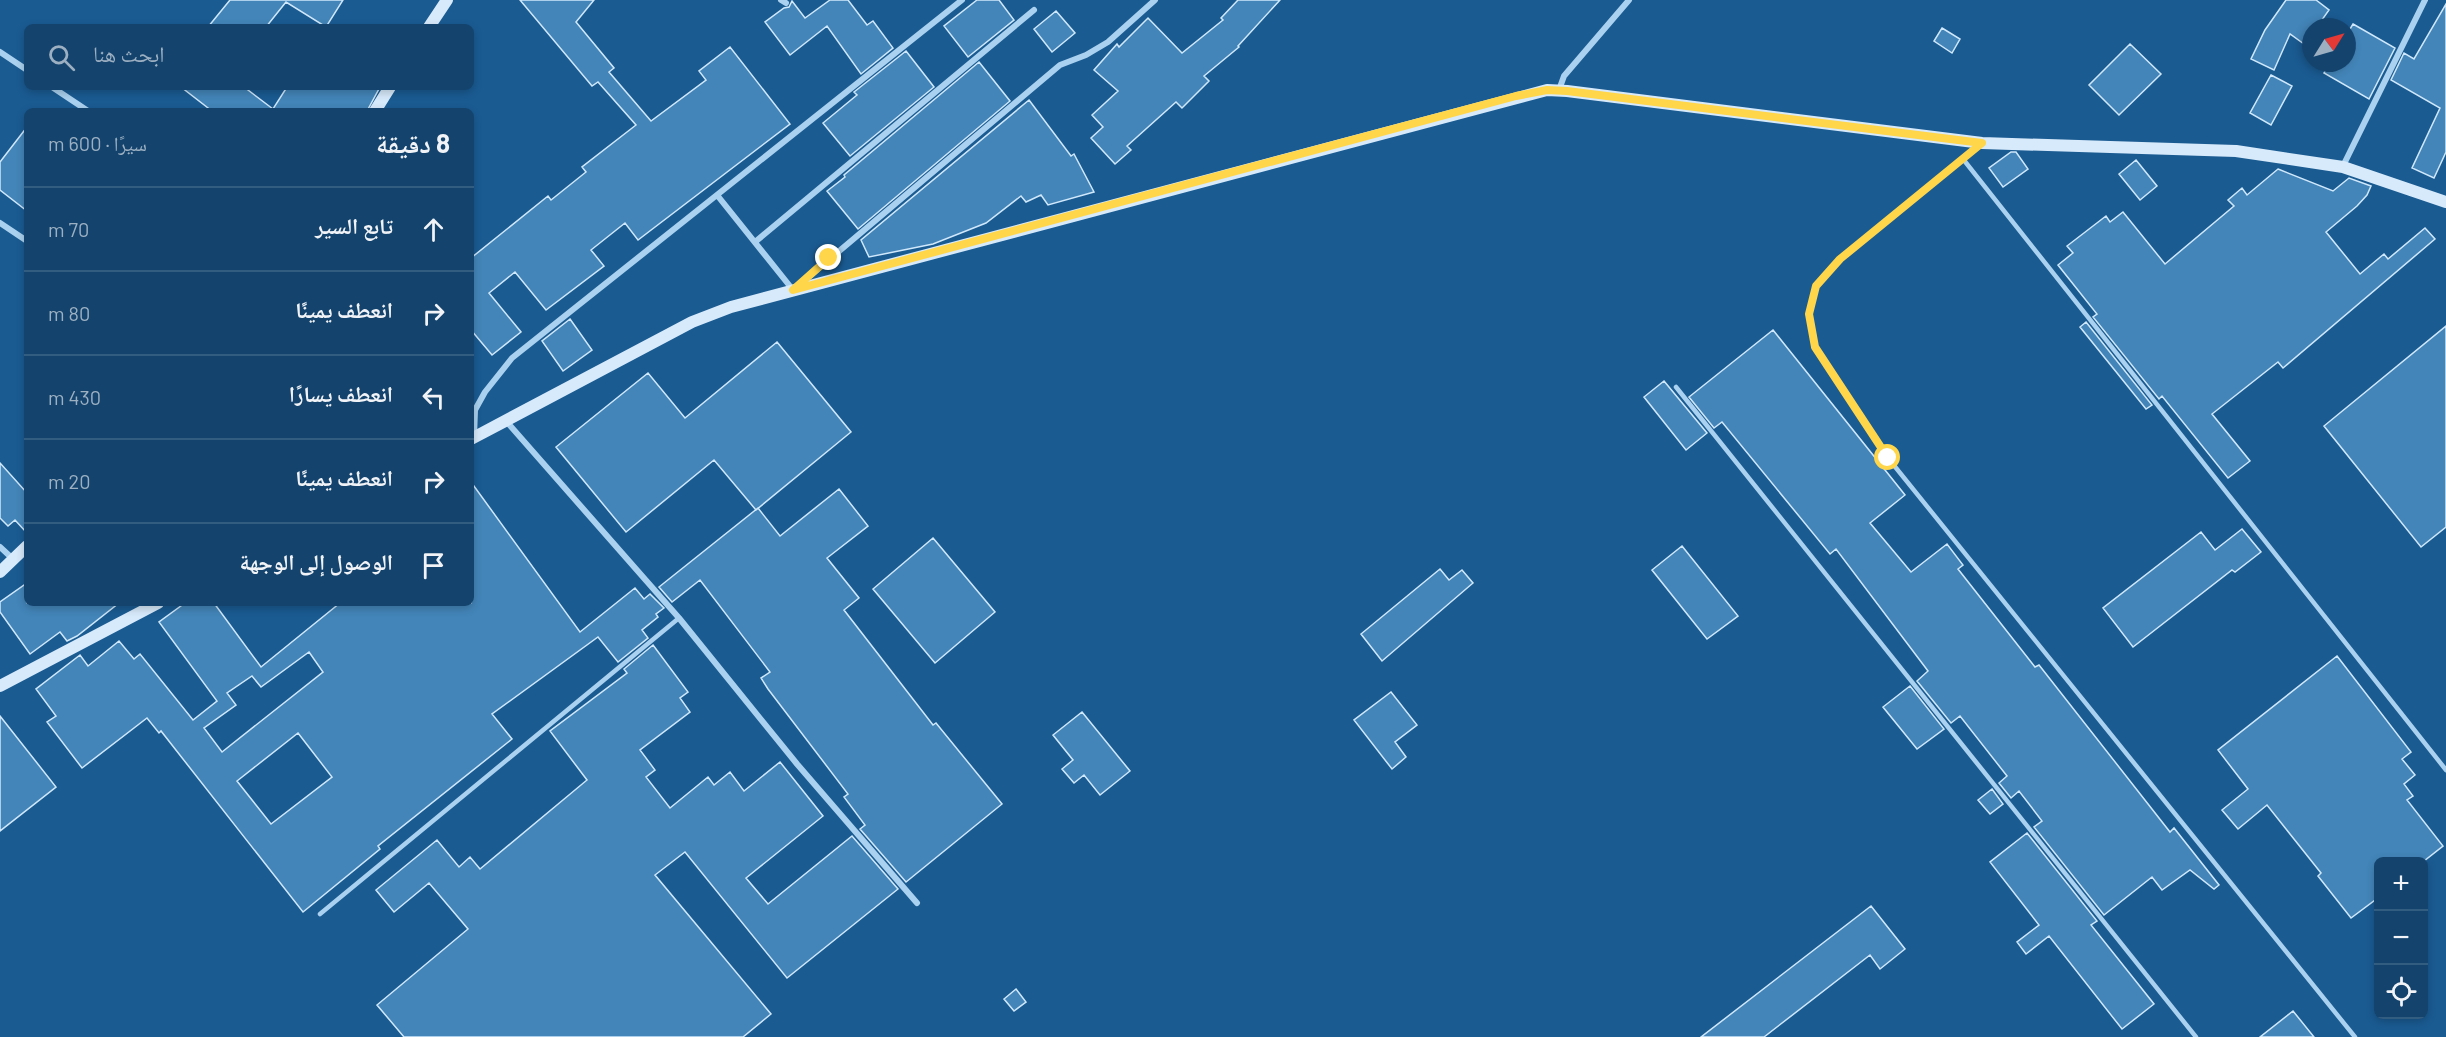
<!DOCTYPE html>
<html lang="ar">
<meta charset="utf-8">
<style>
:root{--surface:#14446e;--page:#214e76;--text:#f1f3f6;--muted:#9db0c2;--line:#335c81}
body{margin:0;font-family:Barlow,"Noto Naskh Arabic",sans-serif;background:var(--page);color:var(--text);direction:rtl}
.controls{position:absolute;right:18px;bottom:18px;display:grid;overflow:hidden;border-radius:9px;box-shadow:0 3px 9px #0003}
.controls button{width:54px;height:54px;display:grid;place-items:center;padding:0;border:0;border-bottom:2px solid var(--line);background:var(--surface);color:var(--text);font:30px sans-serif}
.compass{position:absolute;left:2302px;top:18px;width:54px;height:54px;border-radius:50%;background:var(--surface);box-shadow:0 3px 9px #0003;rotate:53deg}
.stop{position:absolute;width:18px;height:18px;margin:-14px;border:4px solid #ffd54a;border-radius:50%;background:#fff}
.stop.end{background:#ffd54a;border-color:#fff;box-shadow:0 2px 6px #0008}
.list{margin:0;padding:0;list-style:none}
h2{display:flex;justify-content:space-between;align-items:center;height:78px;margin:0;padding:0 24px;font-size:26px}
h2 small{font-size:20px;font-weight:400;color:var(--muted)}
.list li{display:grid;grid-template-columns:39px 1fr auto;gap:18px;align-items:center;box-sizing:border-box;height:84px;padding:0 24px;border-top:2px solid var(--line)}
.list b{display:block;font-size:22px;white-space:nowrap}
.list em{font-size:20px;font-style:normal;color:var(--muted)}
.icon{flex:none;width:33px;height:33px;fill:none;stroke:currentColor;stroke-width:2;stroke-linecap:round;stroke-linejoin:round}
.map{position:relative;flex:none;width:2446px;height:1037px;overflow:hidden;direction:ltr}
.search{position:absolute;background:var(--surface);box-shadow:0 3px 9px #0003;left:24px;top:24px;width:450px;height:66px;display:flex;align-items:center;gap:15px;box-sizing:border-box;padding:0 21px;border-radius:9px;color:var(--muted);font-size:22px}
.panel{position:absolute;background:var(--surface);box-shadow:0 3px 9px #0003;left:24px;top:108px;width:450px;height:498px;border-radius:9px;direction:rtl}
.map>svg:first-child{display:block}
.building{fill:#4385b9;stroke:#d0e8fb;stroke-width:1.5;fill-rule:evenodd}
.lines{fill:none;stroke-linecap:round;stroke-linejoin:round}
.lane{stroke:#aad1ef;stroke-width:4.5}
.street{stroke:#aad1ef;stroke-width:6}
.secondary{stroke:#d7eafb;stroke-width:12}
.route{stroke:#ffd54a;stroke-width:8}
</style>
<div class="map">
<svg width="2446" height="1037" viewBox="0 0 2446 1037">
<rect width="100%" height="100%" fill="#1a5b92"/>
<path class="building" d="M 230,0 L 343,0 L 326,27 L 286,2 L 266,27 L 208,27 Z
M 520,0 L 594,0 L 576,22 L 614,68 L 609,72 L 651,121 L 706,80 L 699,71 L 730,47 L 790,124 L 638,240 L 625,223 L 591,250 L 604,266 L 546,310 L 515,272 L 489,293 L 521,332 L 492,355 L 471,330 L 471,258 L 548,196 L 551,200 L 586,172 L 582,167 L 636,125 L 598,82 L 592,86 Z
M 830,0 L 848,0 L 867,25 L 873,21 L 893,48 L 861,74 L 827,26 L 790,55 L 765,22 L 784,8 L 789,7 L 792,1 L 805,18 Z
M 977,0 L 999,0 L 1014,20 L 968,57 L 944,26 Z
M 1238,0 L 1280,0 L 1238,46 L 1239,47 L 1204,76 L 1209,81 L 1182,108 L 1176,102 L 1127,146 L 1131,150 L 1115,164 L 1091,138 L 1103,127 L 1092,115 L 1118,91 L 1094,70 L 1117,44 L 1119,47 L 1148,18 L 1182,53 L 1223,20 L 1221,18 Z
M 2286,0 L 2316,0 L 2329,10 L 2317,27 L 2311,27 L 2311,35 L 2304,44 L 2290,34 L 2274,70 L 2251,59 L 2265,30 Z
M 2446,4 L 2446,152 L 2434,178 L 2412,168 L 2440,108 L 2391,80 L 2404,53 L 2414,59 Z
M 1056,11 L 1075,33 L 1052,52 L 1034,29 Z
M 2353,24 L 2395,48 L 2369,99 L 2324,73 L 2330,63 L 2347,63 L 2347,34 Z
M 1942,28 L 1960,39 L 1952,53 L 1934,41 Z
M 2130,44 L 2161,74 L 2119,115 L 2089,85 Z
M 906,51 L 934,87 L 850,156 L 823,123 L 857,95 L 854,92 Z
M 979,62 L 1010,101 L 858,229 L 827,191 L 845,177 L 844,175 Z
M 2271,75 L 2292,86 L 2271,125 L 2250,113 Z
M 181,87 L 244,87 L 273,109 L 287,87 L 380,87 L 367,111 L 212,111 Z
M 1029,100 L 1071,156 L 1074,154 L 1094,192 L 1048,205 L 1041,195 L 1026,202 L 1021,196 L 986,223 L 933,244 L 869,257 L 861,240 Z
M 27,127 L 27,211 L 0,190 L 0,162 Z
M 2011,152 L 2016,152 L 2028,169 L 2003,187 L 1989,168 Z
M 2136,160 L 2157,186 L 2140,200 L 2119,174 Z
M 2278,169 L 2333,191 L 2349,178 L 2371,186 L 2367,195 L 2357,206 L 2326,232 L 2360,274 L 2384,254 L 2388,259 L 2425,228 L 2435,239 L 2283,368 L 2278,362 L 2212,414 L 2250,461 L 2228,478 L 2162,396 L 2159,399 L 2093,317 L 2097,314 L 2058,265 L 2073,253 L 2067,246 L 2106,216 L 2110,222 L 2123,212 L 2165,264 L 2234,206 L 2228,200 L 2242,188 L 2247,195 Z
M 570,319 L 592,350 L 563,371 L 542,341 Z
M 2086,322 L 2152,405 L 2146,409 L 2080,327 Z
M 2446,326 L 2446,527 L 2421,547 L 2324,426 Z
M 1773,330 L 1905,495 L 1870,523 L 1911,572 L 1947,544 L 1963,565 L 1958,569 L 2035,667 L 2039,665 L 2170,832 L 2174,828 L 2219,885 L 2214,889 L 2190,870 L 2162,890 L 2152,877 L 2104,915 L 2034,827 L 2042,821 L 2019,791 L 2011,798 L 1999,783 L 2007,776 L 1960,716 L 1951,723 L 1917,681 L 1928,671 L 1836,549 L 1830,554 L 1722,422 L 1714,428 L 1689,397 Z
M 777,342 L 851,432 L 756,510 L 714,460 L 626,532 L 556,447 L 648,373 L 685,418 Z
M 1664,381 L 1707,433 L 1686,450 L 1644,397 Z
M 0,463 L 27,493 L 27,533 L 15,520 L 8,526 L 0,518 Z
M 471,482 L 580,632 L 635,588 L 644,599 L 650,594 L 664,608 L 656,614 L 658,617 L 642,630 L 648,638 L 618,662 L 598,637 L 492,714 L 512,739 L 378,846 L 380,849 L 303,912 L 161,731 L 159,733 L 147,718 L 82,768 L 47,722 L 56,716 L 36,689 L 80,655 L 88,666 L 119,641 L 134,659 L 140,654 L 193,720 L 217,701 L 159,622 L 185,603 L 214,603 L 261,667 L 340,603 L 471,603 ZM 309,652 L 323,672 L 222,752 L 204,728 L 236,705 L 227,693 L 252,676 L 261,687 ZM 298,733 L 332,777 L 271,824 L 237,781 Z
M 839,489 L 868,526 L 827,558 L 859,598 L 844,610 L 933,725 L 936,723 L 1002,804 L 906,882 L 860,829 L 865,825 L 844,797 L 848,794 L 768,689 L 761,678 L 770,672 L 700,580 L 672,602 L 659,587 L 758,508 L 780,536 Z
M 2242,529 L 2261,552 L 2235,572 L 2232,570 L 2133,647 L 2103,608 L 2201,532 L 2215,550 Z
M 933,538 L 995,612 L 935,663 L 873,589 Z
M 1682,546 L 1738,616 L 1707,639 L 1652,570 Z
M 1440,569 L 1449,580 L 1462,570 L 1473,583 L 1382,661 L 1361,634 Z
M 27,583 L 27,603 L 119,603 L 77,636 L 67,641 L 60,632 L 30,654 L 0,612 L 0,602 Z
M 653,645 L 688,692 L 680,698 L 690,712 L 640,750 L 655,770 L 646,777 L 670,808 L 708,777 L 714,785 L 730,772 L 744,791 L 780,762 L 823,816 L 746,878 L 768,904 L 852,836 L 898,889 L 787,978 L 685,852 L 655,875 L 771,1014 L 743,1037 L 404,1037 L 377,1005 L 468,929 L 429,883 L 394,912 L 376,890 L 437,840 L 459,867 L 470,857 L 480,869 L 587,780 L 550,731 L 627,673 L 624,669 Z
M 2337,656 L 2411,752 L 2402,759 L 2415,775 L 2404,784 L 2413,796 L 2407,800 L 2443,846 L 2424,861 L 2379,861 L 2379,897 L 2351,918 L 2318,876 L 2321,873 L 2267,805 L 2238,829 L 2222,810 L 2248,789 L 2218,750 Z
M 1910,686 L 1944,729 L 1917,749 L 1883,707 Z
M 1391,692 L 1417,725 L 1395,742 L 1406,757 L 1392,769 L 1354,720 Z
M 1082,712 L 1130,771 L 1100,795 L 1084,775 L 1074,783 L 1062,769 L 1073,760 L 1053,735 Z
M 0,716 L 56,787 L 0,831 Z
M 1992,789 L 2003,804 L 1990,814 L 1978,800 Z
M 2027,833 L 2097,921 L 2091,925 L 2154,1004 L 2122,1029 L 2049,936 L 2026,954 L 2017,942 L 2039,925 L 1990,862 Z
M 1871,906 L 1905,949 L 1880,969 L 1870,955 L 1764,1037 L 1701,1037 Z
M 1016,989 L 1026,1002 L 1014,1011 L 1004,999 Z
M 2293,1011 L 2314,1037 L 2260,1037 Z"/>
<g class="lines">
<path class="lane" d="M 1979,145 L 1840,259 L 1816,286 L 1809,314 L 1815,347 L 1888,458 L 2355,1037
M 1963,159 L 2446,770
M 1676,387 L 2196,1037
M 320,914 L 679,618"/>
<path class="street" d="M 781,0 L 786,3
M 0,52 L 27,70
M 52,87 L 88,111
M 1559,90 L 1564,76 L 1629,0
M 2343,166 L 2425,0
M 717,195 L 793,290 L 1060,65 L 1086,55 L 1108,42 L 1155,0
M 0,223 L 27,241
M 755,242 L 1034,10
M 506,421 L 679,618 L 797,764 L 917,903
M 474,437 L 475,410 L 485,392 L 512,358 L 962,0
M 0,547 L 13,559"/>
<path class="secondary" d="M 429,27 L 447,0
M 375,111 L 390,87
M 471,439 L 692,322 L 731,307 L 1547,90 L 1567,91 L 1982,143 L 2236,151 L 2343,167 L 2446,202
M 0,572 L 27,546
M 0,686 L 158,603"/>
</g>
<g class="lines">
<path class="route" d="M 829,258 L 793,290 L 1516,96 L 1547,90 L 1567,91 L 1982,143 L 1840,259 L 1816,286 L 1809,314 L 1815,347 L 1888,458"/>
</g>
</svg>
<div class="controls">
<button>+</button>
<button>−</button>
<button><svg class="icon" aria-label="locate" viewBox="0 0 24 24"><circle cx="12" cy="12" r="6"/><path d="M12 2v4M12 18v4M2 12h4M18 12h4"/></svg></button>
</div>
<svg class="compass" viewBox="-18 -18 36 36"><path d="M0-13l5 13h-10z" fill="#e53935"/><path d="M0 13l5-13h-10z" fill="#9db0c2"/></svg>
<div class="stop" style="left:1888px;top:458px"></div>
<div class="stop end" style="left:829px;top:258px"></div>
<div class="search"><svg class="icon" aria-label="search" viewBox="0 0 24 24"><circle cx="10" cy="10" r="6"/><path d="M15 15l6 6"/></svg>ابحث هنا</div>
<section class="panel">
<h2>8 دقيقة<small>سيرًا · 600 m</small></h2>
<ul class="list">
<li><svg class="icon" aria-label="ahead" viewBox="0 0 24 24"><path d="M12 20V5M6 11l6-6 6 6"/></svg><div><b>تابع السير</b></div><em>70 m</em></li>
<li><svg class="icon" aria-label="right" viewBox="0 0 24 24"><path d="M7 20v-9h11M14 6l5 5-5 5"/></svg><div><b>انعطف يمينًا</b></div><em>80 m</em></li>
<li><svg class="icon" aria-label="left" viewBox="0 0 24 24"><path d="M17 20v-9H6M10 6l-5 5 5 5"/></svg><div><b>انعطف يسارًا</b></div><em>430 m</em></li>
<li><svg class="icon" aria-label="right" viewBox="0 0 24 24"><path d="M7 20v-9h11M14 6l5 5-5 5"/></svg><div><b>انعطف يمينًا</b></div><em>20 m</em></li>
<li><svg class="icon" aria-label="arrive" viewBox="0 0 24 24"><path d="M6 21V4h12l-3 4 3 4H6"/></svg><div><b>الوصول إلى الوجهة</b></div></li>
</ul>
</section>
</div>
